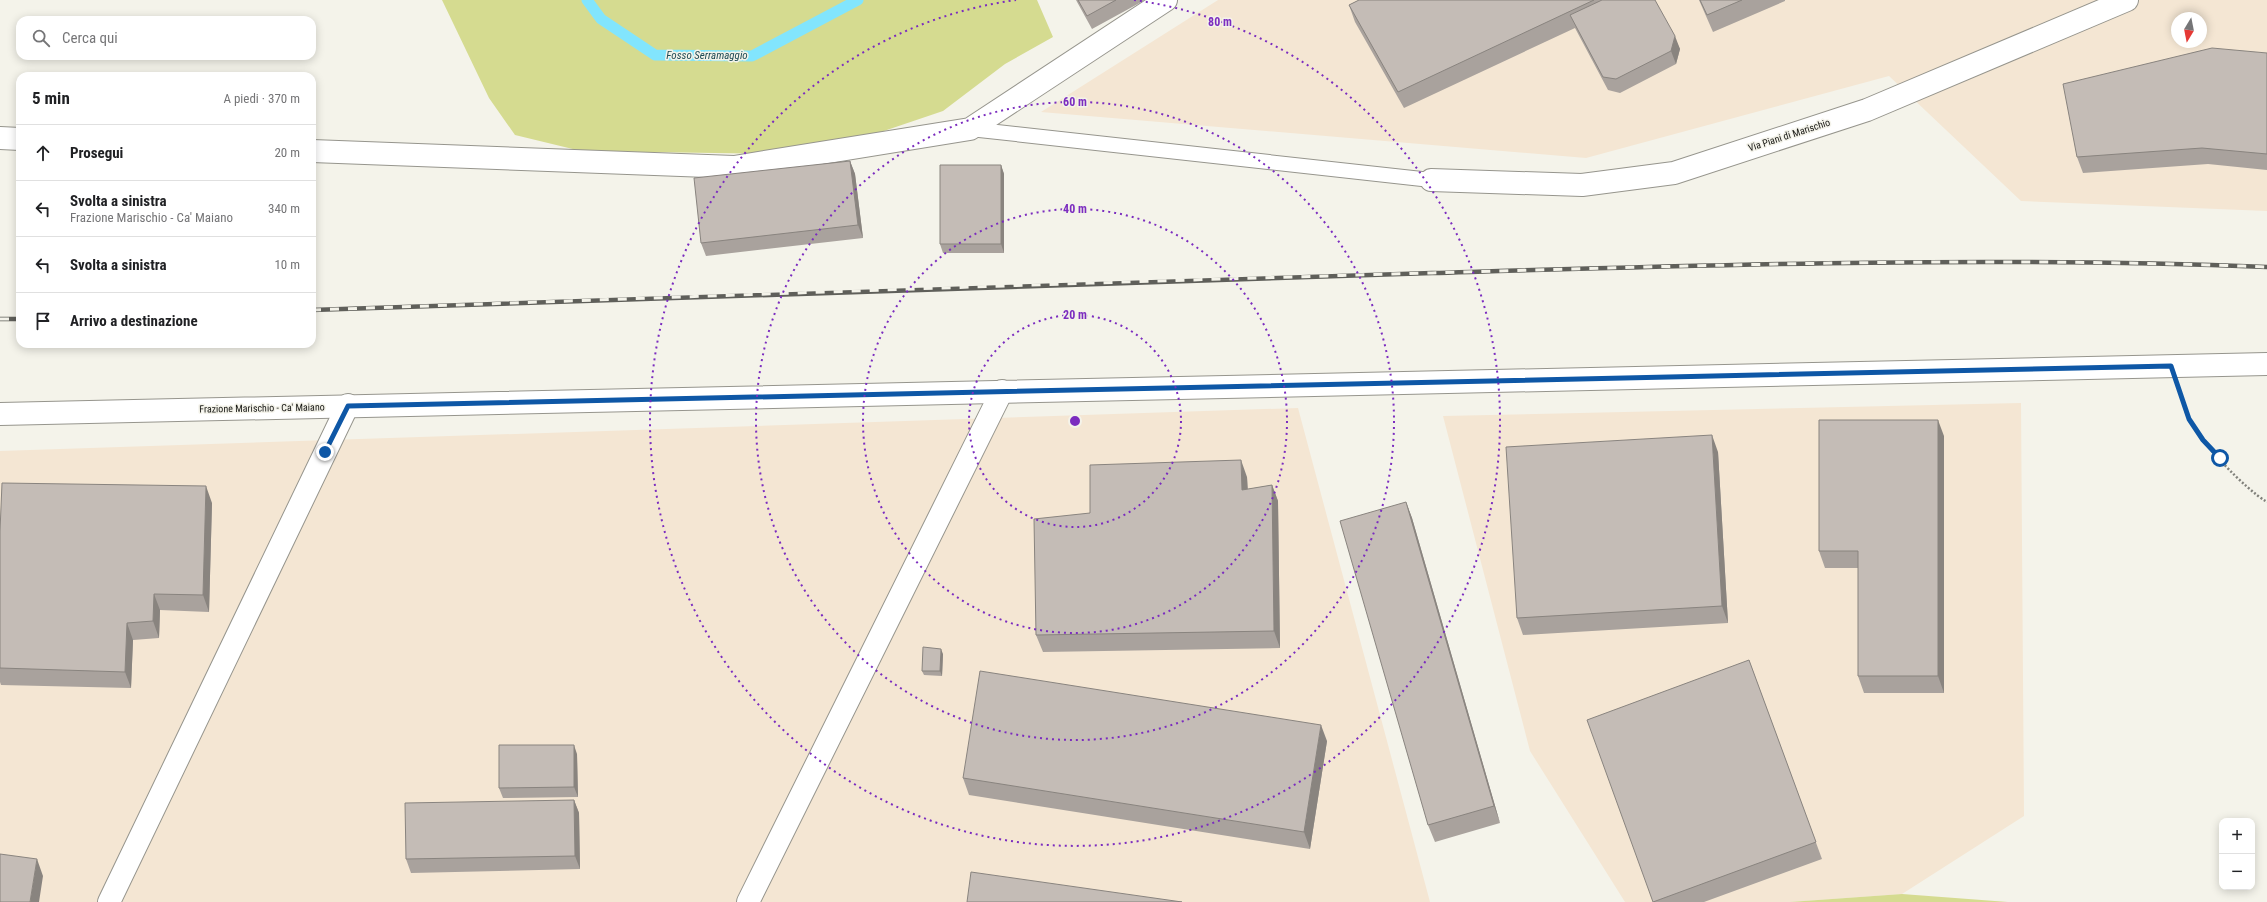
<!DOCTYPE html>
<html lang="it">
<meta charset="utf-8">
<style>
:root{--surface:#fff;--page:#f2f2f2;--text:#202124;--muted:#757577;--line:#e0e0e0}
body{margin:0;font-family:"Roboto Condensed",sans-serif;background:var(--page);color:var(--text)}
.controls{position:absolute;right:12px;bottom:12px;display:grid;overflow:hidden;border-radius:8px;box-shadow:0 2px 10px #0003}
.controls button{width:36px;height:36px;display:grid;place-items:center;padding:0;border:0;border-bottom:1px solid var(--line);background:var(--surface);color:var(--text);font:20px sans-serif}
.compass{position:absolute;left:2171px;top:12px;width:36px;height:36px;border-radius:50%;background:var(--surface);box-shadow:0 2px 10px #0003;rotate:190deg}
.stop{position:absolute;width:12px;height:12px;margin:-9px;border:3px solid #0e57a6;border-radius:50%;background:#fff}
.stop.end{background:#0e57a6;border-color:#fff;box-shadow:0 1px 4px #0008}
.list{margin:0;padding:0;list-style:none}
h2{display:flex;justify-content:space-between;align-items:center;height:52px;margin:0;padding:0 16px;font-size:17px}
h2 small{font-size:13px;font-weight:400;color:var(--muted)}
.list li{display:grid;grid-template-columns:26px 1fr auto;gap:12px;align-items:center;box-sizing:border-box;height:56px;padding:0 16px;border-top:1px solid var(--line)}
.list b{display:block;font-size:15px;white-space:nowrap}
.list p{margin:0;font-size:13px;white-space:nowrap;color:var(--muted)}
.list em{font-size:13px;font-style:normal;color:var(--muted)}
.icon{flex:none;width:22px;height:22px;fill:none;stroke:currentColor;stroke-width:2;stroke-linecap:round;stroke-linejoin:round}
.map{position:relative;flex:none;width:2267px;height:902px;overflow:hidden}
.search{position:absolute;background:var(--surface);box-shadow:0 2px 10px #0003;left:16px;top:16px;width:300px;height:44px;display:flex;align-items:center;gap:10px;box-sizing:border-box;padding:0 14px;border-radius:12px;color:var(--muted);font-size:15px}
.panel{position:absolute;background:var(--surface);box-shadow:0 2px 10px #0003;left:16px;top:72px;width:300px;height:276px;border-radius:12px}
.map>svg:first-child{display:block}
.industrial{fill:#f4e6d3;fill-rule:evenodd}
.green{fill:#d5db90}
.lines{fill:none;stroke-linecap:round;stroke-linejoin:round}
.stream{stroke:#82e5fd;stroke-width:11}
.service-casing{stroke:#96958d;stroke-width:16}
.minor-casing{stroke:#96958d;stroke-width:24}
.secondary-casing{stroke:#96958d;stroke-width:24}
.path{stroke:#81817b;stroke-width:2.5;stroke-dasharray:2 2;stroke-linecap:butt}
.service{stroke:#fff;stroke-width:14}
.minor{stroke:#fff;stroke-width:22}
.secondary{stroke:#fff;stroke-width:22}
.rail-casing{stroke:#5f5f5a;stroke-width:4.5}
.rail{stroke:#f4f3ea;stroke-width:3;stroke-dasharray:9;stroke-linecap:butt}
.wall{fill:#a9a29d}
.shaded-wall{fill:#89847f}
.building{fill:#c4bcb6;stroke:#89847f}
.route{stroke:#0e57a6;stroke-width:5}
.ring{fill:none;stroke:#7b2cbf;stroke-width:2;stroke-dasharray:2 4}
.labels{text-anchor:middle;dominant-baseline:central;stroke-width:3;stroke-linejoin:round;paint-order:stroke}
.street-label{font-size:10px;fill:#171714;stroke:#f4f3ea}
.water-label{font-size:11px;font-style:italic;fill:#1c4953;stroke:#f4f3ea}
.centre{fill:#7b2cbf;stroke:#f4f3ea;stroke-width:2}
.ring-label{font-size:12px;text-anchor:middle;font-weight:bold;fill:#7b2cbf;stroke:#f4f3ea;stroke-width:3;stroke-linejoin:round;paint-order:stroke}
</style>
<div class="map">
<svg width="2267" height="902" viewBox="0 0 2267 902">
<rect width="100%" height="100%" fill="#f4f3ea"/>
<path class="industrial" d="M 1218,0 L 2267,0 L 2267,211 L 2021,201 L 1889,76 L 1586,158 L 1041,112 ZM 2177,18 L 2201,18 L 2201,42 L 2177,42 Z
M 2021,403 L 2024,816 L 1902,894 L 1790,902 L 1625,902 L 1530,751 L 1443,416 Z
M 1298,408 L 1430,902 L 0,902 L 0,451 Z"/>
<path class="green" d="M 442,0 L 1037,0 L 1053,37 L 1005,64 L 943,111 L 875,134 L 784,154 L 581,151 L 515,135 L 489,98 Z
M 1902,894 L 2008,902 L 1790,902 Z"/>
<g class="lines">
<path class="stream" d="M 587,0 L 601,19 L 655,55 L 752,56 L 858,0"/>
<g class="service-casing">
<path id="service" d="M 970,129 L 1431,180"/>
</g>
<g class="minor-casing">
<path id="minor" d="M 0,138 L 20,139
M 312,151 L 734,167 L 970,129 L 1166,0
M 1431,180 L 1582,185 L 1674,173 L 1867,110 L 2127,0
M 109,902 L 348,405
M 748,902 L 1002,391"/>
</g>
<g class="secondary-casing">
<path id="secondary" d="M 0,414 L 2267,364"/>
</g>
<path class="path" d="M 2181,395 C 2184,403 2185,412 2189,419 C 2200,442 2245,489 2267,502"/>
<use href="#service" class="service"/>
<use href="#minor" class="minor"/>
<use href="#secondary" class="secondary"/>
<g class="rail-casing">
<path id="rail" d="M 312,310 C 685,297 1058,283 1432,273 C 1710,265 1989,256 2267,267
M 0,319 L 20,319"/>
</g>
<use href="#rail" class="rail"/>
</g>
<path class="wall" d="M 1076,0 L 1145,0 L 1092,29 Z
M 1359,0 L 1655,0 L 1680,49 L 1676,64 L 1620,93 L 1608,90 L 1575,28 L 1404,108 L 1355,22 L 1349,5 Z
M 1699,0 L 1785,0 L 1785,1 L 1713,32 Z
M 2267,53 L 2267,170 L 2208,164 L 2083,173 L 2077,157 Z
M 850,161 L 855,174 L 863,238 L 706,256 L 701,243 Z
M 1001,165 L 1004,174 L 1004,253 L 943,253 L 940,244 Z
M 1944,436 L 1944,693 L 1864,693 L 1858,676 L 1858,568 L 1825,568 L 1819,551 Z
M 1718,452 L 1728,623 L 1523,635 L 1517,618 Z
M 1247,477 L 1248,489 L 1272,485 L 1278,501 L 1280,648 L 1043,652 L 1036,635 L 1090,513 Z
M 1406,502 L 1412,518 L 1500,823 L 1435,842 L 1428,825 Z
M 212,503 L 209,612 L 160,610 L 159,638 L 133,640 L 131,688 L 1,685 L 0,682 L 0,668 Z
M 943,654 L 942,676 L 924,675 L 922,671 Z
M 1749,660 L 1822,859 L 1704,902 L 1653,902 Z
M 1327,741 L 1310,849 L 969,795 L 963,778 Z
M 577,754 L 578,797 L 503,798 L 499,788 Z
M 574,800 L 579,813 L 580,869 L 411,873 L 406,859 Z"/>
<path class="shaded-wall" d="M 1675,36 L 1680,49 L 1676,64 L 1671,51 Z
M 850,161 L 855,174 L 863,238 L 858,225 Z
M 1001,165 L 1004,174 L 1004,253 L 1001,244 Z
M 1938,420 L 1944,436 L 1944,693 L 1938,676 Z
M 1712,435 L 1718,452 L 1728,623 L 1722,606 Z
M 1241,460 L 1247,477 L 1248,506 L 1242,490 Z
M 1272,485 L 1278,501 L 1280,648 L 1274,631 Z
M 206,486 L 212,503 L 209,612 L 203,595 Z
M 1406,502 L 1412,518 L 1500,823 L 1494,806 Z
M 154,594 L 160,610 L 159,638 L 153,621 Z
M 127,623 L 133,640 L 131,688 L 125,672 Z
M 941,649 L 943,654 L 942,676 L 940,671 Z
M 1321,725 L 1327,741 L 1310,849 L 1304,832 Z
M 574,745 L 577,754 L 578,797 L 574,787 Z
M 574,800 L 579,813 L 580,869 L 575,856 Z
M 37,859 L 43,876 L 39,902 L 30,902 Z"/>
<path class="building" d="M 1078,0 L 1116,0 L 1087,16 Z
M 1359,0 L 1594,0 L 1398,92 L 1349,5 Z
M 1602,0 L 1655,0 L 1675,36 L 1671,51 L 1616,79 L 1603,77 L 1570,15 Z
M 1700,0 L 1742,0 L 1707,15 Z
M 2212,48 L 2267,53 L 2267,154 L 2202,148 L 2077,157 L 2063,84 Z
M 850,161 L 858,225 L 701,243 L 694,178 Z
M 940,165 L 1001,165 L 1001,244 L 940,244 Z
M 1819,420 L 1938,420 L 1938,676 L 1858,676 L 1858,551 L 1819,551 Z
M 1712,435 L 1722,606 L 1517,618 L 1506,447 Z
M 1241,460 L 1242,490 L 1272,485 L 1274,631 L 1036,635 L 1034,519 L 1090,513 L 1090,465 Z
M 2,483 L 206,486 L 203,595 L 154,594 L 153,621 L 127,623 L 125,672 L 0,668 L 0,531 Z
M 1406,502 L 1494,806 L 1428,825 L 1340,521 Z
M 923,647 L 941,649 L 940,671 L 922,671 Z
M 1749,660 L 1816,842 L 1653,902 L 1587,720 Z
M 980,671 L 1321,725 L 1304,832 L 963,778 Z
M 499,745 L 574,745 L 574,787 L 499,788 Z
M 574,800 L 575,856 L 406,859 L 405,803 Z
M 0,854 L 37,859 L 30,902 L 0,902 Z
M 971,872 L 1182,902 L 967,902 Z"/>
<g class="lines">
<path class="route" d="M 325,452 L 348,406 L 2171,366 L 2189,419 L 2203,440 L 2220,458"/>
</g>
<g class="ring">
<circle cx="1075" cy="421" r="106"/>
<circle cx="1075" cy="421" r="212"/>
<circle cx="1075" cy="421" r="319"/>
<path d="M1134 0A425 425 0 1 1 1016 0"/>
</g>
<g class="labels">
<g class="street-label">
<text transform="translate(1789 135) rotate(-18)">Via Piani di Marischio</text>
<text transform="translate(262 408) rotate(-1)">Frazione Marischio - Ca' Maiano</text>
</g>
<g class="water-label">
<text x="707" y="55">Fosso Serramaggio</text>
</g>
</g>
<circle cx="1075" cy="421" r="6" class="centre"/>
<g class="ring-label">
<text x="1220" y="26">80 m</text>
<text x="1075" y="106">60 m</text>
<text x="1075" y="213">40 m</text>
<text x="1075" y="319">20 m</text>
</g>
</svg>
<div class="controls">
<button>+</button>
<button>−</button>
</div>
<svg class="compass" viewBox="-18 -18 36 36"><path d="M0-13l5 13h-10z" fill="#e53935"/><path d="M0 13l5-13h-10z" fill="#757577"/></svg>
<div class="stop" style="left:2220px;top:458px"></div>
<div class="stop end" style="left:325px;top:452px"></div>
<div class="search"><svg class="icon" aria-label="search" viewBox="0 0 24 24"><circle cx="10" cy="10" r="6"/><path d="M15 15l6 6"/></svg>Cerca qui</div>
<section class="panel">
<h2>5 min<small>A piedi · 370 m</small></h2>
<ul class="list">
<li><svg class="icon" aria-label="ahead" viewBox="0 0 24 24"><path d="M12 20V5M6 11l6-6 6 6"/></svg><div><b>Prosegui</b></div><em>20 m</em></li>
<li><svg class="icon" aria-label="left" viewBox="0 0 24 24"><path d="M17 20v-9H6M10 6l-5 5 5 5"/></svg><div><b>Svolta a sinistra</b><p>Frazione Marischio - Ca' Maiano</p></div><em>340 m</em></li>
<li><svg class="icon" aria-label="left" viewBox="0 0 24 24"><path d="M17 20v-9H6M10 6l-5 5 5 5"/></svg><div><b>Svolta a sinistra</b></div><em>10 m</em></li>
<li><svg class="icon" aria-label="arrive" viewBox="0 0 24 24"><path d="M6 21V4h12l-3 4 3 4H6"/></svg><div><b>Arrivo a destinazione</b></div></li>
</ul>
</section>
</div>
